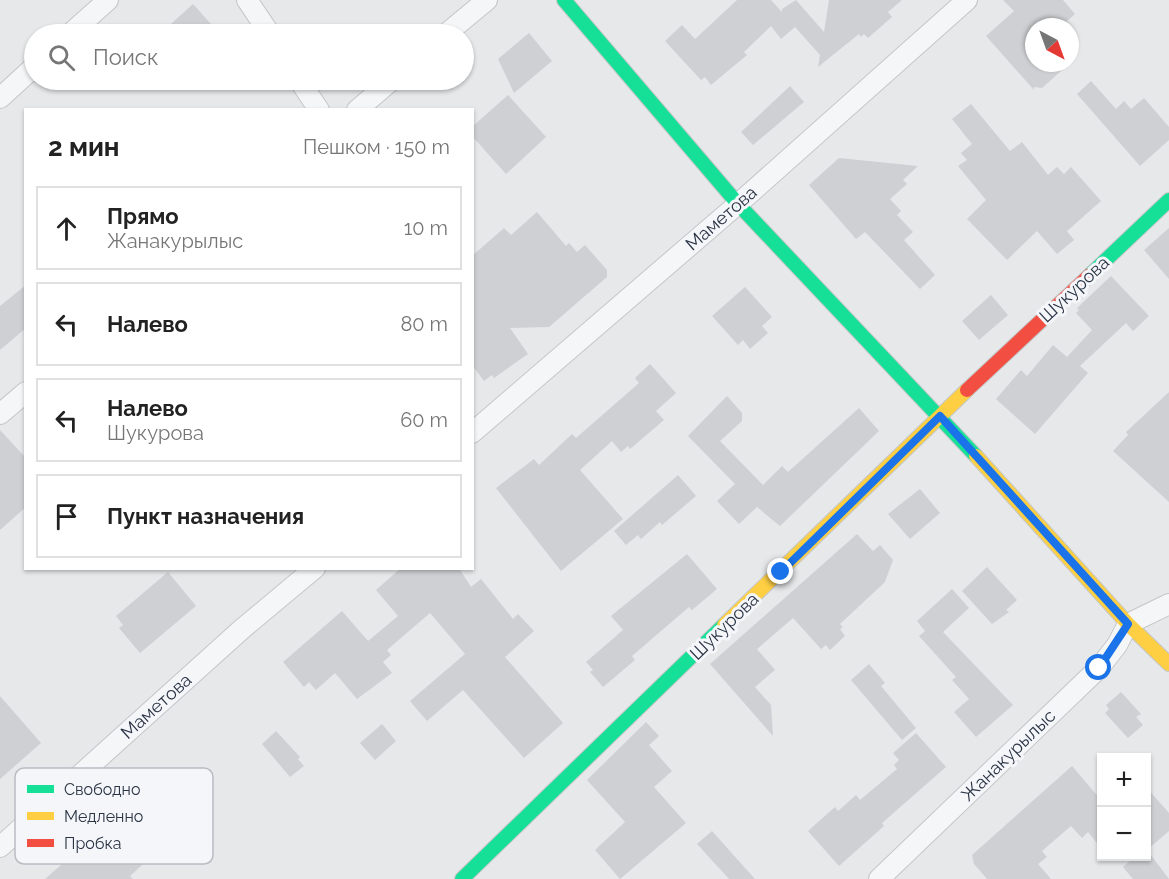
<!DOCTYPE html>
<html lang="ru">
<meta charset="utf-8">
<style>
:root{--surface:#fff;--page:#f2f2f2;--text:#222;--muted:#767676;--line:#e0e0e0}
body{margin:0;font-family:Raleway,sans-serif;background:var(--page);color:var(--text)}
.controls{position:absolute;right:18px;bottom:18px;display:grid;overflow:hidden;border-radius:0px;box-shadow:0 2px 4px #0004}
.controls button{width:54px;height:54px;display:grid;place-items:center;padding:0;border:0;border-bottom:2px solid var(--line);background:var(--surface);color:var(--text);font:30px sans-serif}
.compass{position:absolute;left:1025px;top:18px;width:54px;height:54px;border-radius:50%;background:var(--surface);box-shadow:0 2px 4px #0004;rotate:139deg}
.stop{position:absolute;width:18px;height:18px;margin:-14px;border:4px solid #1a73e8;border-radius:50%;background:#fff}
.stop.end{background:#1a73e8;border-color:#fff;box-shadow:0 2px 6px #0008}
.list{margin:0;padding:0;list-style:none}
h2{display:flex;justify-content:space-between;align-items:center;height:78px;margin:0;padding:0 24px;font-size:26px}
h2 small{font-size:20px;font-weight:400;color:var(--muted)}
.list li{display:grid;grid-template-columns:39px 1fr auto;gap:18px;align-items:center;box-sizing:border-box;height:84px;margin:0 12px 12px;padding:0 12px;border:2px solid var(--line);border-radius:0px}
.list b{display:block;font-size:22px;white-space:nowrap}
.list p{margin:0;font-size:20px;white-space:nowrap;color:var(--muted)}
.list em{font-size:20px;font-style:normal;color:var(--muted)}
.icon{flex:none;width:33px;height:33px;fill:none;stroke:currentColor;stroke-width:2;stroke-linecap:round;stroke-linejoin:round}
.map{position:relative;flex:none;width:1169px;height:879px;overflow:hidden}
.search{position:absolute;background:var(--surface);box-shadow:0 2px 4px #0004;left:24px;top:24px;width:450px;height:66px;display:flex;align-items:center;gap:15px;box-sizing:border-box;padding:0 21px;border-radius:33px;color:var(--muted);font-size:22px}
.panel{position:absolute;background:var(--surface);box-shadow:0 2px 4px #0004;left:24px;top:108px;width:450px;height:462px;border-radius:0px}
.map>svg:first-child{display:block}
.building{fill:#ced0d3}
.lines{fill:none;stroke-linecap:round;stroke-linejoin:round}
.street-casing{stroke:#c4c6c8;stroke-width:22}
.fast-casing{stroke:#c4c6c8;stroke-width:16}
.slow-casing{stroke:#c4c6c8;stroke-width:16}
.jam-casing{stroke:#c4c6c8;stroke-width:16}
.street{stroke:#f5f6f7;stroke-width:20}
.fast{stroke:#16e098;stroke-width:14}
.slow{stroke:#ffcf43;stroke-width:14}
.jam{stroke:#f24e42;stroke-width:14}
.route{stroke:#1a73e8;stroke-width:8}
.labels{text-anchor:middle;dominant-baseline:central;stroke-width:6;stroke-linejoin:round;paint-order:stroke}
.street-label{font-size:18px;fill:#2b3445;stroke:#f4f6f9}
.key{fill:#f4f6f9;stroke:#b8bcc3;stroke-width:1.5}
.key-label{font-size:16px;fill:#2b3445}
</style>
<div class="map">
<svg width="1169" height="879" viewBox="0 0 1169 879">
<rect width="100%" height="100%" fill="#e6e8ea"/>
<path class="building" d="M 737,0 L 771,0 L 782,12 L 782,9 L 796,0 L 824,32 L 829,0 L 902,0 L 888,12 L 892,17 L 868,38 L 864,34 L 861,37 L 859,34 L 818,67 L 820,55 L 795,27 L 781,39 L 771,26 L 744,52 L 747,55 L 711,85 L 705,77 L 701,80 L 665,41 L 682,25 L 695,39 Z
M 1003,0 L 1063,0 L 1075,14 L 1060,27 L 1034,27 L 1034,63 L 1070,63 L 1042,88 L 1034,87 L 1034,90 L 986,36 L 1014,11 Z
M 193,4 L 211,24 L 199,34 L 160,34 Z
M 529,33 L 552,61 L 514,93 L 498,59 Z
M 1091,81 L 1116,109 L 1124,101 L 1131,109 L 1144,98 L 1169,127 L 1169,140 L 1140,166 L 1077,94 Z
M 790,86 L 804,102 L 753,145 L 741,132 Z
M 508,95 L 546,137 L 506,174 L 472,136 L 472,127 Z
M 971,104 L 1010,151 L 1022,142 L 1048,175 L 1057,167 L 1064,174 L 1071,167 L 1101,201 L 1067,231 L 1074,240 L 1057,254 L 1037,231 L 1007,260 L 967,219 L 986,200 L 958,166 L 967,160 L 961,153 L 972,144 L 952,119 Z
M 839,158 L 918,166 L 903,180 L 907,184 L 890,199 L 901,211 L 897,215 L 913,232 L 904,240 L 935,275 L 920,289 L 865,232 L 856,239 L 809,185 Z
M 537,212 L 566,246 L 569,243 L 577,252 L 585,245 L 607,270 L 607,277 L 549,327 L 510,328 L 528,354 L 494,378 L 492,375 L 484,381 L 472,365 L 472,256 L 504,228 L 511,235 Z
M 1169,228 L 1169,279 L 1144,250 Z
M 1111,276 L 1149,316 L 1133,331 L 1126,323 L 1080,366 L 1088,373 L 1035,434 L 996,399 L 1021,370 L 1027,376 L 1053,345 L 1067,357 L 1092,330 L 1076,313 L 1079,310 L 1077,308 Z
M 26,285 L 26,328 L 0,350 L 0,306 Z
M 745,287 L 772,317 L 762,326 L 768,333 L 750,349 L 743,340 L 738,345 L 712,316 Z
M 991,295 L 1008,315 L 979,340 L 962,321 Z
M 650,364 L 676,393 L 656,411 L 664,420 L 630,449 L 628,446 L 621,452 L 612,441 L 580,470 L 623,519 L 561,571 L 496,488 L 534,459 L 539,465 L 572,434 L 576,438 L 639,383 L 635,378 Z
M 1169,392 L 1169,502 L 1113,451 L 1128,435 L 1126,432 Z
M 727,396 L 742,413 L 742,421 L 720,441 L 763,485 L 782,466 L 788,472 L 859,408 L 879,431 L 780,526 L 757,507 L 739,524 L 717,501 L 735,484 L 688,436 Z
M 0,430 L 26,458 L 26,507 L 0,530 Z
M 678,475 L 696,496 L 662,525 L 660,522 L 641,539 L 638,535 L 626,545 L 614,531 Z
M 920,489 L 940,513 L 910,539 L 888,514 Z
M 857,534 L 873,551 L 880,545 L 893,560 L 885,582 L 840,624 L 843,627 L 840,629 L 845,636 L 830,650 L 826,645 L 821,649 L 793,618 L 757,649 L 775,670 L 755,687 L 771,705 L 773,736 L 710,664 Z
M 687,554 L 717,589 L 692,610 L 689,607 L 632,656 L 635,660 L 603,687 L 590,672 L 593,670 L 586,662 L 623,630 L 611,616 Z
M 987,567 L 1017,600 L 1006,610 L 1009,612 L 992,624 L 962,591 Z
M 401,568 L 459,568 L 471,587 L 481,579 L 513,619 L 518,614 L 534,631 L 505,657 L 563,723 L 524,758 L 463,690 L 427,721 L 410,701 L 465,654 L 430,613 L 387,650 L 391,655 L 383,662 L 392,673 L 357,699 L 335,673 L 316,690 L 309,682 L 304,687 L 283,662 L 342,611 L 368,641 L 398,616 L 376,590 Z
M 168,572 L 196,606 L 140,653 L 119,628 L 123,625 L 116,616 Z
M 952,589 L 969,608 L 943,632 L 1013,705 L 976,737 L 954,712 L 969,699 L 952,680 L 956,677 L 919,636 L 925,631 L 917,621 Z
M 869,664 L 885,683 L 881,686 L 916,728 L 902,740 L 851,680 Z
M 1121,692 L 1141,714 L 1136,717 L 1143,725 L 1128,738 L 1105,713 L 1109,709 L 1106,705 Z
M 0,696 L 41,743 L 0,779 Z
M 646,722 L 659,736 L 649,745 L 672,771 L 654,787 L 686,823 L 620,879 L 595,850 L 625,822 L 587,780 Z
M 382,724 L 396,741 L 375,760 L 360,743 Z
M 276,731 L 300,757 L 298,759 L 304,766 L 290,777 L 262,744 Z
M 916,733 L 946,767 L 882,823 L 884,826 L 839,866 L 808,831 L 835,807 L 838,811 L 856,795 L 860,800 L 897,769 L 894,765 L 899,760 L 893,753 Z
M 1072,766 L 1101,800 L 1101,848 L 1088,832 L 1082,838 L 1071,826 L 1042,851 L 1047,857 L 1038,864 L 1051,879 L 987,879 L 974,864 L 972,855 Z
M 136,786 L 144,786 L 182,829 L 130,876 L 133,879 L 45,879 L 69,858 L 64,852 L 88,830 L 107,850 L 109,810 Z
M 1146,787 L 1169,813 L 1169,831 L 1147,850 L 1169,879 L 1133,879 L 1123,867 L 1135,856 L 1146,856 Z
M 712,831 L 737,859 L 755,879 L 729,879 L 697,844 Z"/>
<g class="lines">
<g class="street-casing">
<path id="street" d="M 247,0 L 270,34
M 70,34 L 108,0
M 446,34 L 487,0
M 299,80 L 319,110
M 0,98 L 34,67
M 357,110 L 392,80
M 0,414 L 26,392
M 472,433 L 738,204 L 967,0
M 0,847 L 242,629 L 315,568
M 879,879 L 1099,668 L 1117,645 L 1128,624 L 1169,604"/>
</g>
<g class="fast-casing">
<path id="fast" d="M 564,0 L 738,204 L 976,456
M 1090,275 L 1169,200
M 462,879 L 724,625"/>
</g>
<g class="slow-casing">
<path id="slow" d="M 976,456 L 1128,624 L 1169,664
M 724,625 L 967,390"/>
</g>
<g class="jam-casing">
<path id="jam" d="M 967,390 L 1090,275"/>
</g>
<use href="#street" class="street"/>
<use href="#fast" class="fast"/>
<use href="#slow" class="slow"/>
<use href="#jam" class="jam"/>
</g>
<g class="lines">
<path class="route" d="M 781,572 L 940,416 L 1128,624 L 1099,668"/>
</g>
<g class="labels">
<g class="street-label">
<text transform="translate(721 218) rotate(-41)">Маметова</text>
<text transform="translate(1074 289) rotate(-43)">Шукурова</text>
<text transform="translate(724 626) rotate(-44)">Шукурова</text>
<text transform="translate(156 706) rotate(-42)">Маметова</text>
<text transform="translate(1008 755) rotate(-44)">Жанакурылыс</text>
</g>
</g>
<rect x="15" y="768" width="198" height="96" rx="9" class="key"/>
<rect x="27" y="785" width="27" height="8" fill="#16e098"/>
<rect x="27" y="812" width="27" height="8" fill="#ffcf43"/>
<rect x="27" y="839" width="27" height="8" fill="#f24e42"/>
<g class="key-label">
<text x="64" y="795">Свободно</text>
<text x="64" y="822">Медленно</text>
<text x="64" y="849">Пробка</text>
</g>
</svg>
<div class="controls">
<button>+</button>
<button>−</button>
</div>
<svg class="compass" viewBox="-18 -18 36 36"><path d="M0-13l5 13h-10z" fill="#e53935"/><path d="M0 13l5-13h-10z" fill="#767676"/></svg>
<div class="stop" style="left:1099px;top:668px"></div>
<div class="stop end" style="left:781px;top:572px"></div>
<div class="search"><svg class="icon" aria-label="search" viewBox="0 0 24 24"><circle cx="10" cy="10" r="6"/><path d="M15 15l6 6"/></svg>Поиск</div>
<section class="panel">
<h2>2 мин<small>Пешком · 150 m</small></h2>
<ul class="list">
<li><svg class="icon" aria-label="ahead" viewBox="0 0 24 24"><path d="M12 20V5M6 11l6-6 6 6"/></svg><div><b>Прямо</b><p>Жанакурылыс</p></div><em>10 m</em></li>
<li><svg class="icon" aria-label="left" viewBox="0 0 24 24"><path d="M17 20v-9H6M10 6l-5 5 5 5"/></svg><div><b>Налево</b></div><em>80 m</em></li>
<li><svg class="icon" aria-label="left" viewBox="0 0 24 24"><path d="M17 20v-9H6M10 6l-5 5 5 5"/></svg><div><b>Налево</b><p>Шукурова</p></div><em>60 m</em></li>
<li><svg class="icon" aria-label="arrive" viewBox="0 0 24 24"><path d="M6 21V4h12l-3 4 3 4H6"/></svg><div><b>Пункт назначения</b></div></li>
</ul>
</section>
</div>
